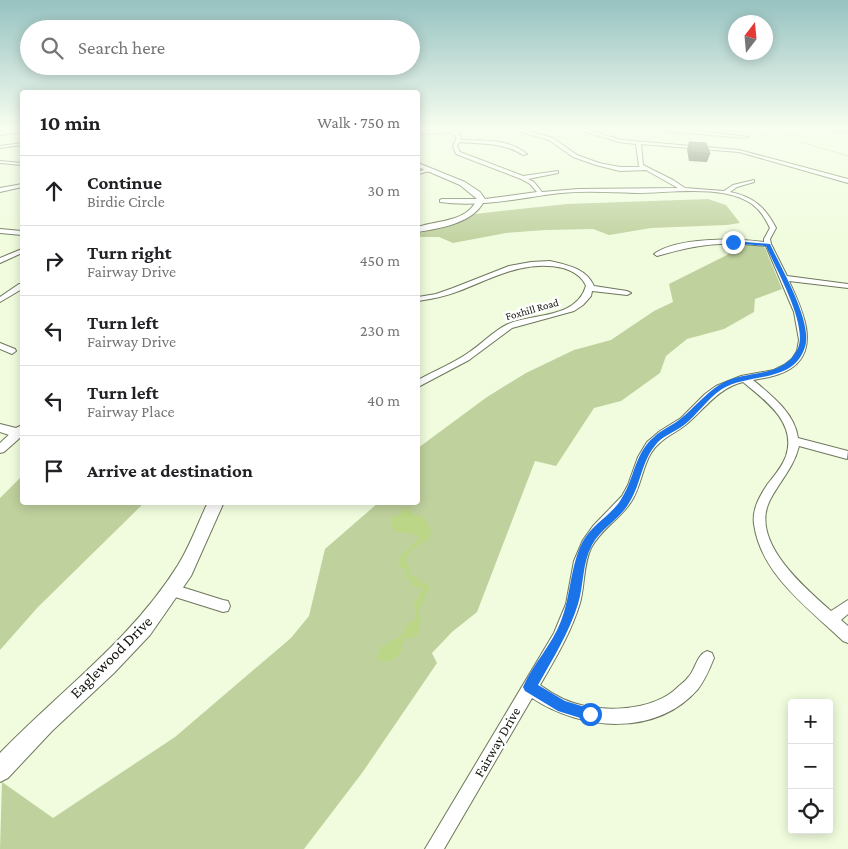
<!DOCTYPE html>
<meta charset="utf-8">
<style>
:root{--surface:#fff;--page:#f6f6f6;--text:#202124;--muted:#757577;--line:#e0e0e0}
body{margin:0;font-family:"Crimson Pro",serif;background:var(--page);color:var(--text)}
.controls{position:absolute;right:15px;bottom:15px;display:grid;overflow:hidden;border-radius:5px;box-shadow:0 2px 12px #0003}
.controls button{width:45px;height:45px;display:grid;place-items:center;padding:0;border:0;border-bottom:1px solid var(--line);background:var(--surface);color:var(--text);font:25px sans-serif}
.compass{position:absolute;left:728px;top:15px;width:45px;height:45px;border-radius:50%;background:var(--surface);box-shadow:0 2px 12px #0003;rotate:16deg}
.stop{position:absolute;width:15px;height:15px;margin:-11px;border:4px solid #1a73e8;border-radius:50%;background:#fff}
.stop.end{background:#1a73e8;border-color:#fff;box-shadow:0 1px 5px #0008}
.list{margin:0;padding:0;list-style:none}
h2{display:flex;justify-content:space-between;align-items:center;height:65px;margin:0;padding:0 20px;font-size:21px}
h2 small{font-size:16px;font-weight:400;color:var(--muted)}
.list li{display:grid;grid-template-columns:32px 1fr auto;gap:15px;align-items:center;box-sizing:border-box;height:70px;padding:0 20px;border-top:1px solid var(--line)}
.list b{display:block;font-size:19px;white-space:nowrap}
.list p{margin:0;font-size:16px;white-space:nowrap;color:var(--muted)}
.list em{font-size:16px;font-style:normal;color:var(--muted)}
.icon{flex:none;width:28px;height:28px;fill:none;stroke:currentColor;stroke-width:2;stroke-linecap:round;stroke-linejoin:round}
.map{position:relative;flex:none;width:848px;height:849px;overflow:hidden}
.search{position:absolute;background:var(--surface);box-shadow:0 2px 12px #0003;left:20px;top:20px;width:400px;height:55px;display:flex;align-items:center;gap:12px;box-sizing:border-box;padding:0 18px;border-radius:28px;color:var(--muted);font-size:19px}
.panel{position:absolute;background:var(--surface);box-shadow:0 2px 12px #0003;left:20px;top:90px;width:400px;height:415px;border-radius:5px}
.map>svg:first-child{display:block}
.green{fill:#bfd19d}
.water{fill:#bbd686}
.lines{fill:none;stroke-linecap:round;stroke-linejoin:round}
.stream{stroke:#bbd686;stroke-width:1}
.minor-casing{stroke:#6d775c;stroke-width:2}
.tertiary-casing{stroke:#6d775c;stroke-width:2}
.secondary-casing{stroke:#6d775c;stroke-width:2}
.minor{fill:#fff;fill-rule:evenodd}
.tertiary{fill:#fff;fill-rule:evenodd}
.secondary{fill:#fff;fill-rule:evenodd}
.wall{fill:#4c543e}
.building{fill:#586248;stroke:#3e4532}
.route{fill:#1a73e8}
.labels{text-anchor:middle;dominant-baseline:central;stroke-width:5;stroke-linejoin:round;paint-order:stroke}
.far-street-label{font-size:11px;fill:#0f1308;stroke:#fff}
.street-label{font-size:14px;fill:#0f1308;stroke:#fff}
.near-street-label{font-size:16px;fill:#0f1308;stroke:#fff}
</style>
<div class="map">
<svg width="848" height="849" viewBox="0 0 848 849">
<rect width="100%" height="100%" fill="#f0fcdd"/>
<path class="green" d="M 708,199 L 726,205 L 740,223 L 727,225 L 651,228 L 609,235 L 593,229 L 545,230 L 506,233 L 453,243 L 439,237 L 418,237 L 418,234 L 475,214 L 510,210 L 567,204 Z
M 734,244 L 760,245 L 765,248 L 782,289 L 755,299 L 754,312 L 724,329 L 687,339 L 666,356 L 660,373 L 621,401 L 594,408 L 556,466 L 535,461 L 477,612 L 452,632 L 432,653 L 437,663 L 362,773 L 304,849 L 0,849 L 2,782 L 53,818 L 175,737 L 291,638 L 309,616 L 325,549 L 378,503 L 418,502 L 418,448 L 487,397 L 526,373 L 574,350 L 611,340 L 654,311 L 673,302 L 669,284 L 727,255 L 733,249 Z
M 22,476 L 22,502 L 144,503 L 38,607 L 0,650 L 0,498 Z"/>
<path class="water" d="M 406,508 L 414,515 L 422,516 L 431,531 L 430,538 L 412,549 L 405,560 L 410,569 L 410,575 L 418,578 L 419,582 L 429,585 L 430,588 L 418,611 L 421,619 L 418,634 L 412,638 L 404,638 L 401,652 L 392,660 L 382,662 L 377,658 L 381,647 L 402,635 L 408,623 L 416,619 L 414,604 L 423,589 L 412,585 L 411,580 L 405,578 L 405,569 L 398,566 L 400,557 L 420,537 L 411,533 L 396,532 L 390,525 L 392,517 L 400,514 L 402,509 Z"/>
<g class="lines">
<path class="stream" d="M 783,128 L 801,142 L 848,156"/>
<g class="minor-casing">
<path id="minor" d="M 9,128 L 14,128 L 3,133 L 3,131 Z
M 462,128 L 482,128 L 456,131 L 461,137 L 460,140 C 483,141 508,138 527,154 L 523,155 C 503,142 482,144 459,142 L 457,146 L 460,152 L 523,176 L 558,171 L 558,173 L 528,179 L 534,182 L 542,192 L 578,189 L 678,188 L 646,170 L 620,171 L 596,165 L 573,157 L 549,140 L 509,128 L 516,128 L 553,138 L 577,155 L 599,163 L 620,167 L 640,167 L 639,166 L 636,144 L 619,142 L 574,128 L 581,128 L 621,140 L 739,150 L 848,179 L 848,183 L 739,152 L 641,144 L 643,165 L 673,180 L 685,188 L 724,191 L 733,185 L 754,180 L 754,182 L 737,187 L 730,192 C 754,197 765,207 776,228 L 770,239 L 771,244 L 787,276 L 848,284 L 848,288 L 789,281 C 801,307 822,349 790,369 C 779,376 765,378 753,380 C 771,395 795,413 798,438 L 848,451 L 847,459 L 799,446 C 794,467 780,481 770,500 C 749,541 804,587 831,611 L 848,600 L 848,614 L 841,620 L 848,626 L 848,643 L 843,641 C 809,608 761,575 754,524 C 752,510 759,497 767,485 C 774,476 782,467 786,456 C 797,423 766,401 743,382 C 719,388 707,406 689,422 C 677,433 660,438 651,453 C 642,468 641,487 631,502 C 620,519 601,529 591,548 C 583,565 585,585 580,603 C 571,633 555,659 540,685 C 547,690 555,695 563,699 C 596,714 653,713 679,686 C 683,683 687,679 690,675 C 696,667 697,655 707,651 L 712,653 L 714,658 C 710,668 705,680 698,689 C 656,737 582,731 532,698 L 444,849 L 425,849 L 554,633 L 566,604 L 574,561 L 583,540 L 593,526 L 622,496 L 628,485 L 638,457 L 647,442 L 660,431 L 681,418 L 705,394 L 716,386 L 741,376 L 774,370 L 784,365 L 792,359 L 797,351 L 799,340 L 794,312 L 766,246 C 723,241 698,244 657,256 L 654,254 C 677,237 736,238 764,242 L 764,239 L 770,228 C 765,218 761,211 752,204 C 723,184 670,193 636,193 C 606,192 575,190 545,195 C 512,200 474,207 440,202 L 440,200 L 442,199 L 485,199 L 537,192 L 530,184 L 521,179 L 456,154 L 453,146 L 457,137 L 451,132 L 418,134 L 418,132 Z
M 632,128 L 672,128 L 748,137 L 746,138 Z
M 805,128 L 848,130 L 848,132 L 807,129 Z
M 22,143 L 22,145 L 0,148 L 0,146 Z
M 0,161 L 22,163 L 22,165 L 0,163 Z
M 428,168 L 430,171 L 418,174 L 418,172 Z
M 22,184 L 22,187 L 0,192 L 0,188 Z
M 0,229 L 22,231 L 22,235 L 0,233 Z
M 22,249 L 22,253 L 0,263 L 0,258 Z
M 550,261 C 567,265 586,268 594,286 L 627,291 L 631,293 L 627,295 L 592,291 L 591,296 L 583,305 L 574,311 L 512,328 L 469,360 L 418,387 L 418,380 C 434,371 452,364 468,353 C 482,344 493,331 508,324 C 534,313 576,319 586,286 C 582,276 573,271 563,268 C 525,259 493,278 459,291 C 446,296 432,299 418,301 L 418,297 L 436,294 L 453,288 L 509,266 L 531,262 Z
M 19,284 L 22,284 L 22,289 L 0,302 L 0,297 Z
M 0,343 L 15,349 L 16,351 L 12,354 L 0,349 Z
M 18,429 L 22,432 L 22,436 L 4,452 L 0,453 L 0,443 L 14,430 Z
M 172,584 L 223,600 L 228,601 L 230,606 L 228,611 L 223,612 L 172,596 L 167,594 L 165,590 L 167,586 Z"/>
</g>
<g class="tertiary-casing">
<path id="tertiary" d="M 0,424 L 16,428 L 22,425 L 22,436 L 18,438 L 0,432 Z"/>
</g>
<g class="secondary-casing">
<path id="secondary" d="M 22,128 L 22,132 L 0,135 L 0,131 Z
M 418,163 L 465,182 L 480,192 L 485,199 C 475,223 441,228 418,232 L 418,227 C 438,220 468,222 477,199 L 460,185 L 418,167 Z
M 208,502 L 224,502 L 191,576 L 150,635 L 114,673 L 52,731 L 8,778 L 0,782 L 0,753 C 60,691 132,639 178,565 C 190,546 198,523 208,502 Z"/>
</g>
<use href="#minor" class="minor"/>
<use href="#tertiary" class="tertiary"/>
<use href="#secondary" class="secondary"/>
</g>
<path class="wall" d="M 689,142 L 710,154 L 707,162 L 689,161 L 687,150 Z"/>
<path class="building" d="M 689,142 L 706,143 L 710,154 L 692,152 Z"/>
<linearGradient id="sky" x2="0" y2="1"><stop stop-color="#96c2c1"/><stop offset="0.52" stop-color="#f8fef0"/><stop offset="1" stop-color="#f8fef0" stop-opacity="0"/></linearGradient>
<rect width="848" height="247" fill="url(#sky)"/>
<path class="route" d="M 733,241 L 770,244 C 781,268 813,322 805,347 C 793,384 750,372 722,389 C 708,398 697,415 684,425 C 676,431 665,435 658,442 C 641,460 642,482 629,503 C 620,519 601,528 592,545 C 582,563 584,585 578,604 C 569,633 553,658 538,685 L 565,701 L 595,710 L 597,714 L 595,719 L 590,721 L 558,711 L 525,691 L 523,687 C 533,664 552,645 561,621 C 571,596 570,566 583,541 C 593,523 614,514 623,496 C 635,476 635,453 654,437 C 661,430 671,426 679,420 C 696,407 709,388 729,380 C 754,371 785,376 798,348 C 808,325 776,269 766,246 L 731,243 Z"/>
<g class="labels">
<g class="far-street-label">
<text transform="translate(532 309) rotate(-16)">Foxhill Road</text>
</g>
<g class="street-label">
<text transform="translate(497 742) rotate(-60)">Fairway Drive</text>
</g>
<g class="near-street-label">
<text transform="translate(111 657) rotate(-45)">Eaglewood Drive</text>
</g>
</g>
</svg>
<div class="controls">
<button>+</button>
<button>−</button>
<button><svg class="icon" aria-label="locate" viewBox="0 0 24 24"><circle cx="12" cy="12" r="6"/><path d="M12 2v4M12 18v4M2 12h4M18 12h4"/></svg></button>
</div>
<svg class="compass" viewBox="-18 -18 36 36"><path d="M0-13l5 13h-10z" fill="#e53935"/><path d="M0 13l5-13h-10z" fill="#757577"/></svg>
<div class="stop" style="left:590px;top:714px"></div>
<div class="stop end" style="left:733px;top:242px"></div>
<div class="search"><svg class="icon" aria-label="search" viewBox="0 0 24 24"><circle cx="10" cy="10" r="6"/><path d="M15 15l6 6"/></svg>Search here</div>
<section class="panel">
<h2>10 min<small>Walk · 750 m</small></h2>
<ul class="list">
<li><svg class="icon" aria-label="ahead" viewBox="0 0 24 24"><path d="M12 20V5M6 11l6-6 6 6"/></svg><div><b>Continue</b><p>Birdie Circle</p></div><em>30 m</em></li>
<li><svg class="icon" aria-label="right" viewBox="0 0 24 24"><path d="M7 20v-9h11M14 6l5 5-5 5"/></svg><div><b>Turn right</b><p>Fairway Drive</p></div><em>450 m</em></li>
<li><svg class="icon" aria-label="left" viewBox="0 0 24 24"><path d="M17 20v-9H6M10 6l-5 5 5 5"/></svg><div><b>Turn left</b><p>Fairway Drive</p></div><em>230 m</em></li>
<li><svg class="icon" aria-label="left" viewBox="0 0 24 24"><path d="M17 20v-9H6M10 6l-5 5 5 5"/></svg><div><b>Turn left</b><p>Fairway Place</p></div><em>40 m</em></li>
<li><svg class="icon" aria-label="arrive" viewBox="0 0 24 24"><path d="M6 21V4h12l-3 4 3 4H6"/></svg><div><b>Arrive at destination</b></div></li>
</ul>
</section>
</div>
